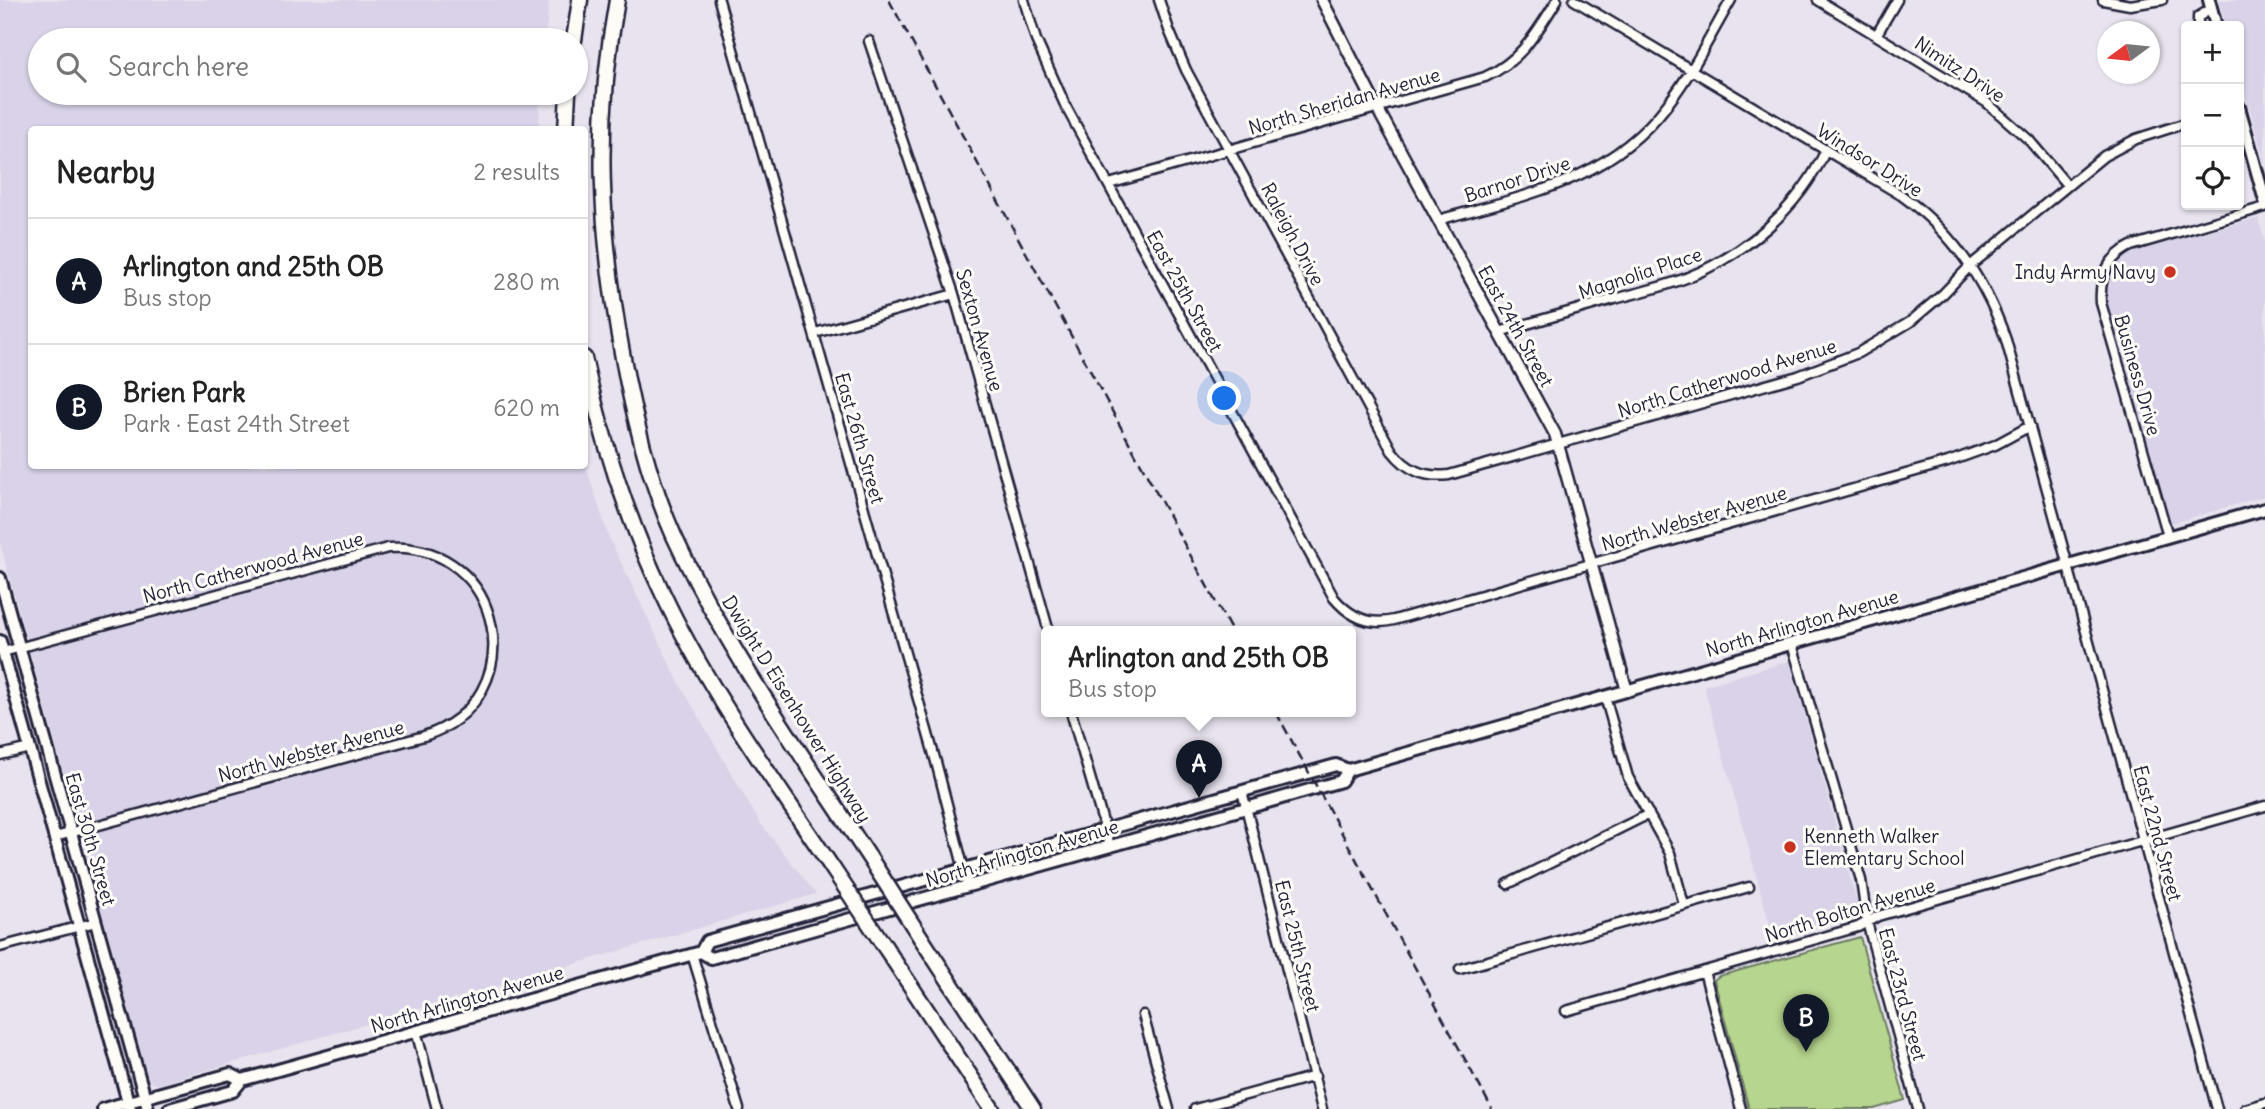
<!DOCTYPE html>
<meta charset="utf-8">
<style>
:root{--surface:#fff;--page:#f2f2f2;--text:#222;--muted:#767676;--line:#e0e0e0;--accent:#111827}
body{margin:0;font-family:Delius,sans-serif;background:var(--page);color:var(--text)}
.controls{position:absolute;right:21px;top:21px;display:grid;overflow:hidden;border-radius:7px;box-shadow:0 2px 5px #0004}
.controls button{width:63px;height:63px;display:grid;place-items:center;padding:0;border:0;border-bottom:2px solid var(--line);background:var(--surface);color:var(--text);font:35px sans-serif}
.compass{position:absolute;left:2097px;top:21px;width:63px;height:63px;border-radius:50%;background:var(--surface);box-shadow:0 2px 5px #0004;rotate:255deg}
.you{position:absolute;left:1225px;top:399px;width:24px;height:24px;margin:-18px;border:5px solid #fff;border-radius:50%;background:#1a73e8;box-shadow:0 0 0 10px #1a73e833}
.badge{display:grid;place-items:center;width:46px;height:46px;border-radius:50%;background:var(--accent);color:#fff;font-size:23px;font-weight:700}
.pin{position:absolute;translate:-50% -58px;filter:drop-shadow(0 2px 4px #0008)}
.pin::after{content:'';position:absolute;top:37px;width:24px;height:21px;background:inherit;clip-path:polygon(0 0,100% 0,50% 100%)}
.popup{position:absolute;left:1041px;top:626px;width:315px;height:91px;box-sizing:border-box;display:grid;place-content:center;border-radius:7px;background:var(--surface);filter:drop-shadow(0 2px 5px #0005);font-size:23px;white-space:nowrap;color:var(--muted)}
.popup b{font-size:26px;color:var(--text)}
.popup::after{content:'';position:absolute;left:50%;top:100%;margin-left:-14px;border:14px solid transparent;border-top-color:var(--surface)}
.list{margin:0;padding:0;list-style:none}
h2{display:flex;justify-content:space-between;align-items:center;height:91px;margin:0;padding:0 28px;font-size:30px}
h2 small{font-size:23px;font-weight:400;color:var(--muted)}
.list li{display:grid;grid-template-columns:46px 1fr auto;gap:21px;align-items:center;box-sizing:border-box;height:126px;padding:0 28px;border-top:2px solid var(--line)}
.list b{display:block;font-size:26px;white-space:nowrap}
.list p{margin:0;font-size:23px;white-space:nowrap;color:var(--muted)}
.list em{font-size:23px;font-style:normal;color:var(--muted)}
.icon{flex:none;width:38px;height:38px;fill:none;stroke:currentColor;stroke-width:2;stroke-linecap:round;stroke-linejoin:round}
.map{position:relative;flex:none;width:2265px;height:1109px;overflow:hidden}
.search{position:absolute;background:var(--surface);box-shadow:0 2px 5px #0004;left:28px;top:28px;width:560px;height:77px;display:flex;align-items:center;gap:18px;box-sizing:border-box;padding:0 24px;border-radius:38px;color:var(--muted);font-size:26px}
.panel{position:absolute;background:var(--surface);box-shadow:0 2px 5px #0004;left:28px;top:126px;width:560px;height:343px;border-radius:7px}
.map>svg:first-child{display:block}
.built{fill:#d9d2e8}
.green{fill:#b6d58e;stroke:#6c7c64;stroke-width:2}
.lines{fill:none;stroke-linecap:round;stroke-linejoin:round}
.minor-casing{stroke:#22223b;stroke-width:13}
.tertiary-casing{stroke:#22223b;stroke-width:15}
.secondary-casing{stroke:#22223b;stroke-width:16}
.motorway-casing{stroke:#22223b;stroke-width:19}
.minor{stroke:#fdfcf7;stroke-width:8}
.tertiary{stroke:#fdfcf7;stroke-width:10}
.secondary{stroke:#fdfcf7;stroke-width:10}
.motorway{stroke:#fdfcf7;stroke-width:14}
.rail{stroke:#22223b;stroke-width:2.5;stroke-dasharray:10 5;stroke-linecap:butt}
.motorway-bridge-casing{stroke:#22223b;stroke-width:19;stroke-linecap:butt}
.motorway-bridge{stroke:#fdfcf7;stroke-width:14}
.poi-dot{fill:#c8321e;stroke:#fdfcf7;stroke-width:2.5}
.labels{text-anchor:middle;dominant-baseline:central;stroke-width:6;stroke-linejoin:round;paint-order:stroke}
.street-label{font-size:19px;fill:#22223b;stroke:#fdfcf7}
.poi-label{font-size:19px;fill:#22223b;stroke:#fdfcf7;text-anchor:end}
</style>
<div class="map">
<svg width="2265" height="1109" viewBox="0 0 2265 1109">
<rect width="100%" height="100%" fill="#e8e3ee"/>
<filter id="ink" filterUnits="userSpaceOnUse"><feTurbulence type="fractalNoise" baseFrequency=".0143" numOctaves="2"/><feDisplacementMap in="SourceGraphic" scale="14" xChannelSelector="R" yChannelSelector="G"/><feConvolveMatrix kernelMatrix="1 2 1 2 8 2 1 2 1" color-interpolation-filters="sRGB"/></filter>
<g filter="url(#ink)">
<path class="built" d="M 0,0 L 549,0 L 545,40 L 40,40 L 40,93 L 540,93 L 539,129 L 32,130 L 32,466 L 584,466 L 585,463 L 609,538 L 678,681 L 760,823 L 816,894 L 159,1084 L 152,1083 L 147,1074 L 0,543 Z
M 2219,0 L 2265,0 L 2265,163 L 2239,70 L 2239,26 L 2226,26 Z
M 2258,218 L 2265,242 L 2265,496 L 2169,524 L 2106,297 L 2114,263 L 2138,250 Z
M 1790,661 L 1860,914 L 1774,940 L 1704,686 Z"/>
<path class="green" d="M 1860,937 L 1905,1100 L 1874,1109 L 1749,1109 L 1714,980 L 1719,976 Z"/>
<g class="lines">
<g class="minor-casing">
<path id="minor" d="M 719,0 L 936,762 L 968,885
M 1024,0 L 1036,40 L 1066,107 L 1334,598 C 1350,617 1370,626 1394,620 L 1948,462 L 1995,445 L 2030,426
M 1159,0 L 1169,30 L 1186,70 L 1392,451 C 1407,470 1424,478 1449,475 L 1798,376 L 1858,353 L 1910,322 L 1943,294 L 1970,266 L 2104,156 L 2136,139 L 2186,123
M 1574,0 L 1901,195 C 1951,231 1986,281 2006,340 L 2217,1109
M 1818,0 L 1986,102 L 2029,140 L 2067,185
M 2103,0 L 2130,5 L 2162,0
M 2198,26 L 2198,17 L 2211,9
M 1877,34 L 1897,0
M 869,41 L 954,294 L 1049,632
M 1109,184 L 1485,77 C 1521,61 1537,32 1557,0
M 1438,220 C 1526,195 1608,182 1667,105 C 1692,73 1711,35 1731,0
M 1499,332 C 1537,321 1575,310 1614,299 C 1638,293 1663,287 1686,278 C 1746,254 1798,209 1826,150
M 815,333 L 954,294
M 2168,536 L 2101,303 C 2099,278 2108,257 2131,246 L 2265,207
M 1792,644 L 1861,880 L 1867,922 L 1918,1109
M 3,652 L 388,548 C 505,540 535,701 424,736 L 55,837
M 1605,697 L 1628,777 L 1670,853 L 1684,905
M 1071,712 L 1110,846
M 0,755 L 30,748
M 1242,791 L 1322,1109
M 1508,884 L 1649,814
M 0,947 L 96,922
M 692,954 L 739,1109
M 1460,969 L 1749,887
M 1704,971 L 1741,1109
M 1566,1011 L 1858,927 L 1878,916 L 2265,806
M 1143,1015 L 1169,1109
M 416,1031 L 437,1109
M 1195,1109 L 1315,1076
M 2245,1109 L 2265,1103"/>
</g>
<g class="tertiary-casing">
<path id="tertiary" d="M 1322,0 L 1377,108 L 1555,434 L 1627,691"/>
</g>
<g class="secondary-casing">
<path id="secondary" d="M 2209,0 L 2216,26
M 2239,107 L 2265,201
M 0,578 L 148,1109
M 0,641 L 130,1109
M 701,952 L 711,958 L 1257,805 L 1341,781 L 1348,770 L 2265,509
M 103,1109 L 230,1074 L 242,1080
M 169,1109 L 233,1091 L 242,1080 L 701,952 L 707,941 L 1336,765 L 1348,770"/>
</g>
<g class="motorway-casing">
<path id="motorway" d="M 617,0 C 594,123 600,236 623,358 C 634,418 649,480 674,536 C 727,650 800,752 869,857
M 574,40 L 580,0
M 566,130 L 568,93
M 584,358 C 602,440 627,519 663,594 C 709,692 774,780 833,869
M 921,938 L 1033,1109
M 885,947 L 992,1109"/>
</g>
<use href="#minor" class="minor"/>
<use href="#tertiary" class="tertiary"/>
<use href="#secondary" class="secondary"/>
<use href="#motorway" class="motorway"/>
<path class="rail" d="M 889,0 L 1232,632
M 1276,712 L 1492,1109"/>
<g class="motorway-bridge-casing">
<path id="motorway-bridge" d="M 869,857 L 921,938
M 833,869 L 885,947"/>
</g>
<use href="#motorway-bridge" class="motorway-bridge"/>
</g>
</g>
<g class="poi-dot">
<circle cx="2170" cy="272" r="7"/>
<circle cx="1790" cy="847" r="7"/>
</g>
<g class="labels">
<g class="street-label">
<text transform="translate(1960 69) rotate(33)">Nimitz Drive</text>
<text transform="translate(1344 101) rotate(-16)">North Sheridan Avenue</text>
<text transform="translate(1870 160) rotate(32)">Windsor Drive</text>
<text transform="translate(1517 179) rotate(-18)">Barnor Drive</text>
<text transform="translate(1293 234) rotate(62)">Raleigh Drive</text>
<text transform="translate(1640 273) rotate(-18)">Magnolia Place</text>
<text transform="translate(1185 291) rotate(61)">East 25th Street</text>
<text transform="translate(1516 326) rotate(61)">East 24th Street</text>
<text transform="translate(980 330) rotate(74)">Sexton Avenue</text>
<text transform="translate(2138 375) rotate(74)">Business Drive</text>
<text transform="translate(1727 378) rotate(-17)">North Catherwood Avenue</text>
<text transform="translate(860 438) rotate(74)">East 26th Street</text>
<text transform="translate(1694 518) rotate(-16)">North Webster Avenue</text>
<text transform="translate(253 567) rotate(-15)">North Catherwood Avenue</text>
<text transform="translate(1802 623) rotate(-16)">North Arlington Avenue</text>
<text transform="translate(797 709) rotate(58)">Dwight D Eisenhower Highway</text>
<text transform="translate(311 751) rotate(-15)">North Webster Avenue</text>
<text transform="translate(2158 833) rotate(75)">East 22nd Street</text>
<text transform="translate(91 839) rotate(74)">East 30th Street</text>
<text transform="translate(1022 853) rotate(-16)">North Arlington Avenue</text>
<text transform="translate(1850 910) rotate(-17)">North Bolton Avenue</text>
<text transform="translate(1298 946) rotate(76)">East 25th Street</text>
<text transform="translate(1903 994) rotate(75)">East 23rd Street</text>
<text transform="translate(467 999) rotate(-16)">North Arlington Avenue</text>
</g>
<g class="poi-label">
<text x="2156" y="272">Indy Army Navy</text>
<text x="1804" y="836" text-anchor="start">Kenneth Walker<tspan x="1804" dy="22">Elementary School</tspan></text>
</g>
</g>
</svg>
<div class="controls">
<button>+</button>
<button>−</button>
<button><svg class="icon" aria-label="locate" viewBox="0 0 24 24"><circle cx="12" cy="12" r="6"/><path d="M12 2v4M12 18v4M2 12h4M18 12h4"/></svg></button>
</div>
<svg class="compass" viewBox="-18 -18 36 36"><path d="M0-13l5 13h-10z" fill="#e53935"/><path d="M0 13l5-13h-10z" fill="#767676"/></svg>
<div class="you"></div>
<div class="pin badge" style="left:1199px;top:798px">A</div>
<div class="popup"><b>Arlington and 25th OB</b>Bus stop</div>
<div class="pin badge" style="left:1806px;top:1052px">B</div>
<div class="search"><svg class="icon" aria-label="search" viewBox="0 0 24 24"><circle cx="10" cy="10" r="6"/><path d="M15 15l6 6"/></svg>Search here</div>
<section class="panel">
<h2>Nearby<small>2 results</small></h2>
<ul class="list">
<li><span class="badge">A</span><div><b>Arlington and 25th OB</b><p>Bus stop</p></div><em>280 m</em></li>
<li><span class="badge">B</span><div><b>Brien Park</b><p>Park · East 24th Street</p></div><em>620 m</em></li>
</ul>
</section>
</div>
